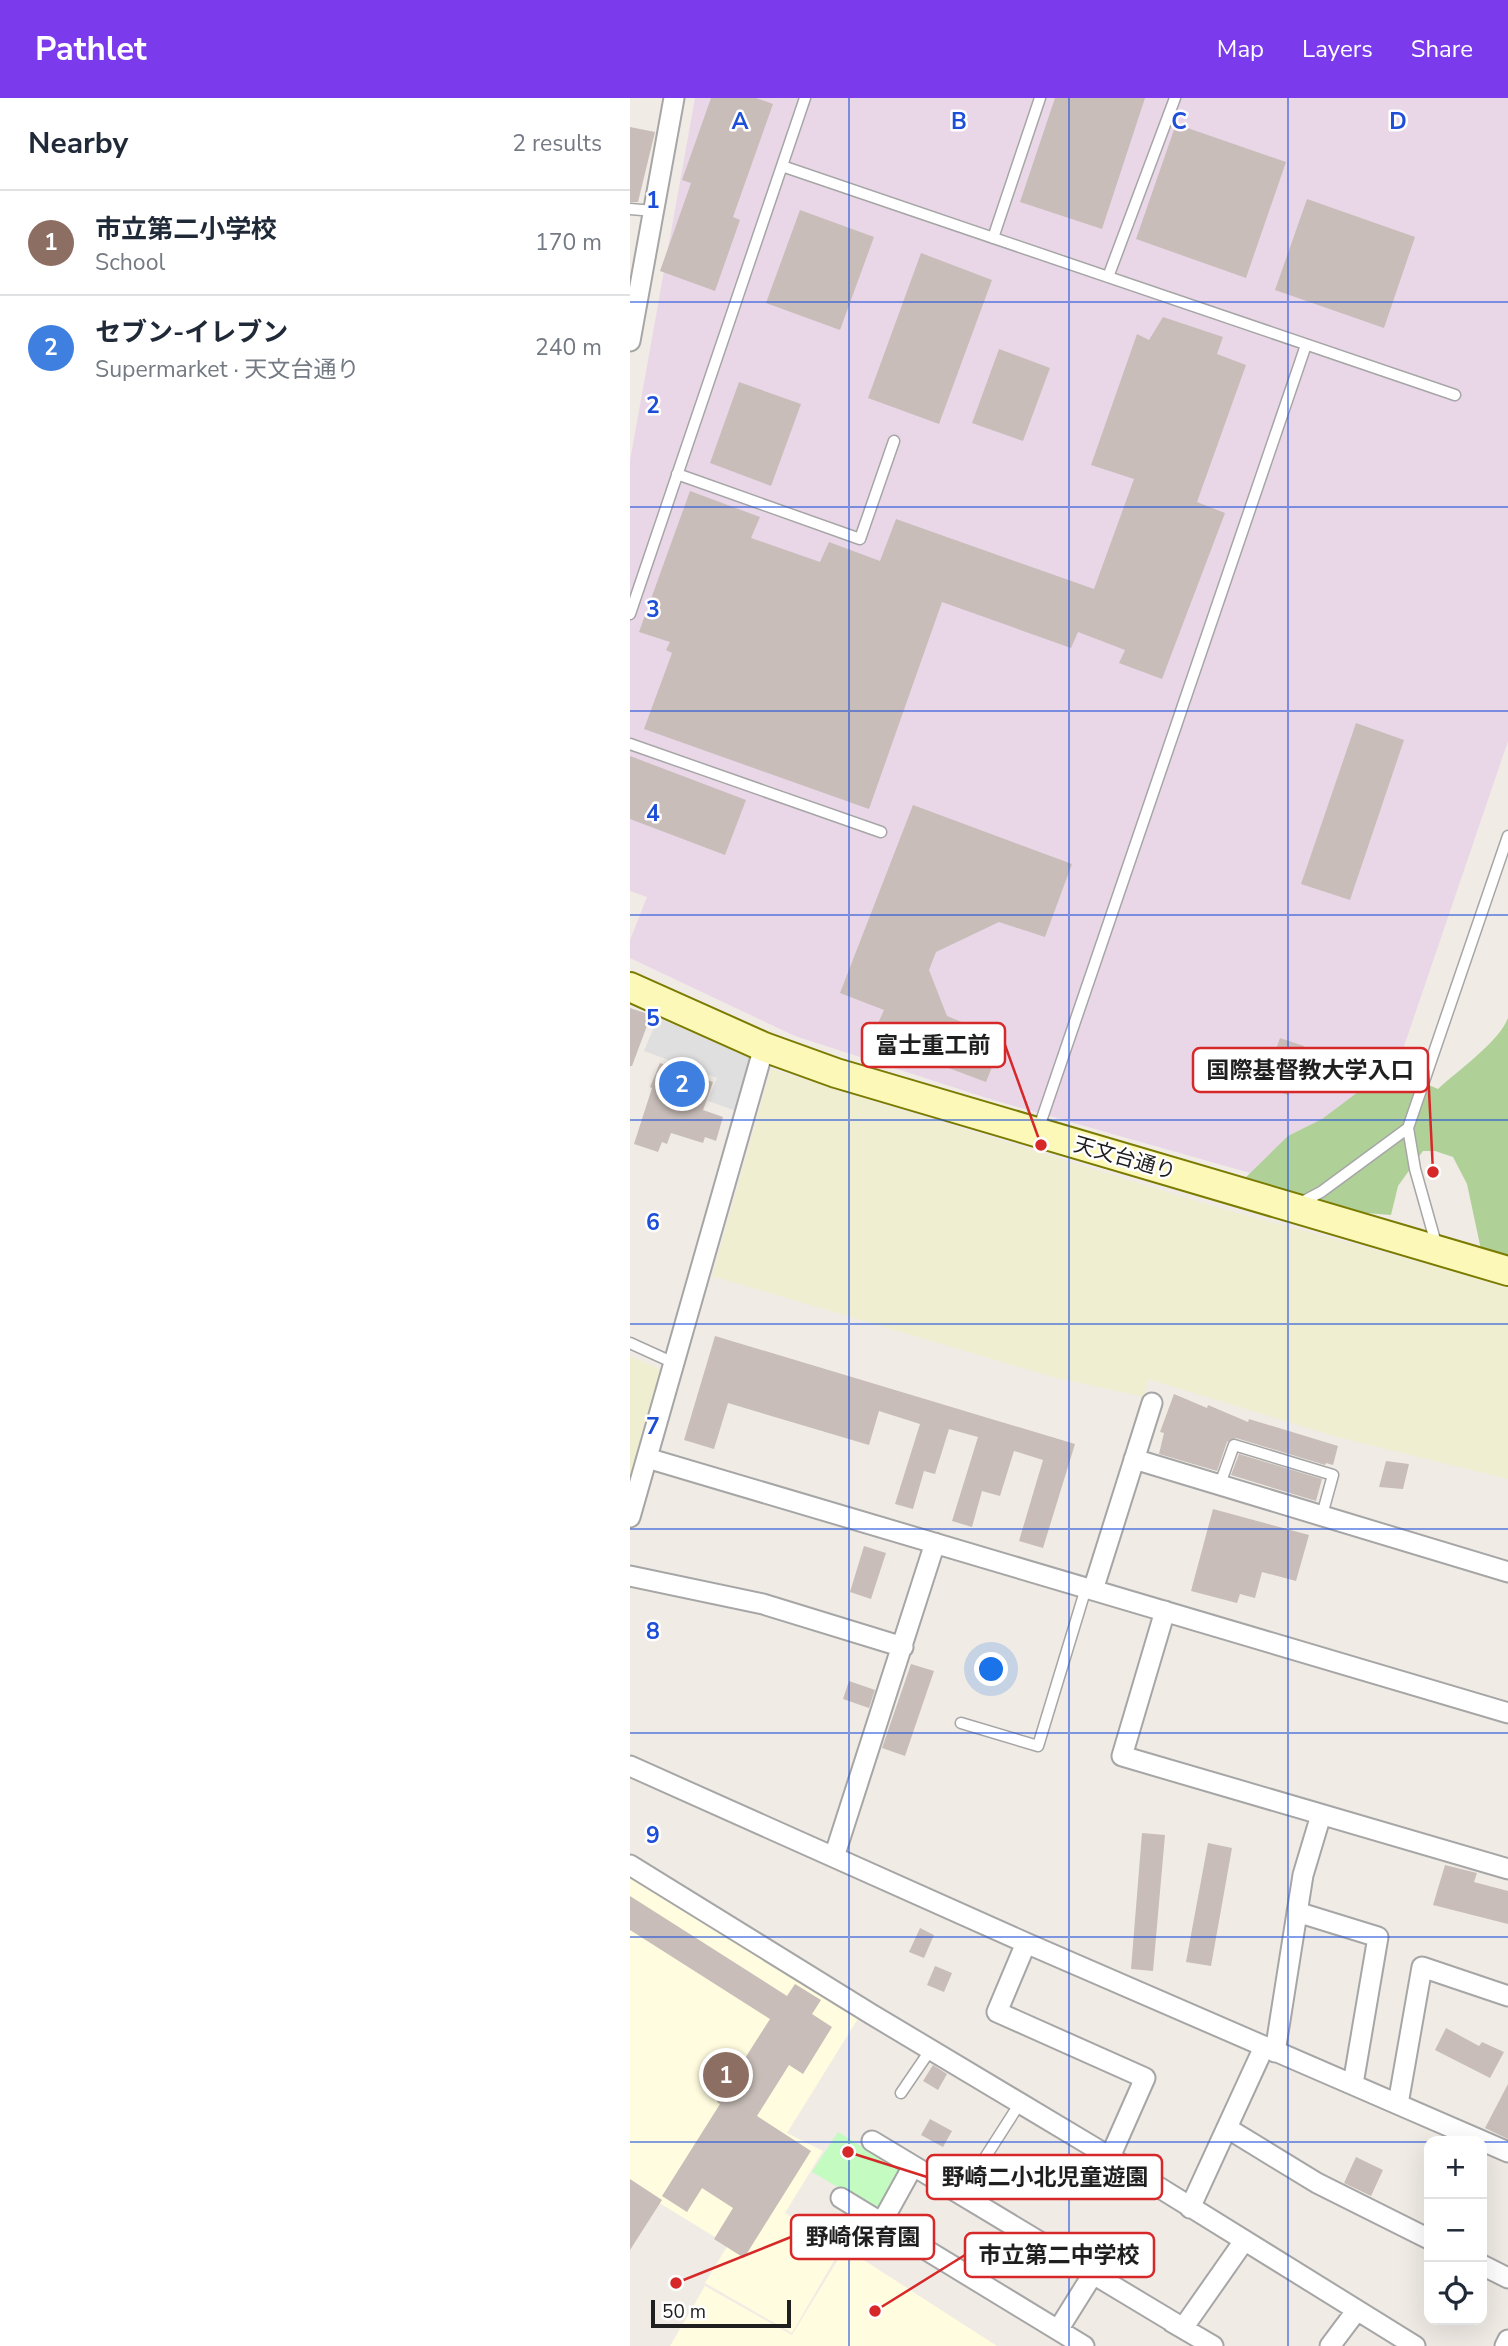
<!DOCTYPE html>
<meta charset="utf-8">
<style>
:root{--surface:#fff;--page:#f2f2f3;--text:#1f2937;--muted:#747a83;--line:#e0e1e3;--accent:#7c3aed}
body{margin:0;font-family:"Nunito Sans","Noto Sans JP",sans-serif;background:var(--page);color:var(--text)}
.controls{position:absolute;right:21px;bottom:21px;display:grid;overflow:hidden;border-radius:14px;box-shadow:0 7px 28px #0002}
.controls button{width:63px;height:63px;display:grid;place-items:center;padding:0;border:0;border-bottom:2px solid var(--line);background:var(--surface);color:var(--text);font:35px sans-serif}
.scale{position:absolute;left:21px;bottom:18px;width:140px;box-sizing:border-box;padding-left:7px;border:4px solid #1f1f1f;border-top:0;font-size:19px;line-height:24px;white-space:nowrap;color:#1f1f1f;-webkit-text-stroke:5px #fff;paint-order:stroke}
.you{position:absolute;left:362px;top:1572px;width:24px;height:24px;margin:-18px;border:5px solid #fff;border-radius:50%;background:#1a73e8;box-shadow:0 0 0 10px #1a73e833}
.badge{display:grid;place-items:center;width:46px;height:46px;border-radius:50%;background:var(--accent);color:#fff;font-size:23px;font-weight:700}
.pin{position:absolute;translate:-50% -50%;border:4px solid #fff;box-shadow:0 2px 7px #0006}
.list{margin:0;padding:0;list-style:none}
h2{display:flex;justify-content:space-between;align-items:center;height:91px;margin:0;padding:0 28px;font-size:30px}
h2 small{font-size:23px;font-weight:400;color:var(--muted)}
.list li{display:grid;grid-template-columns:46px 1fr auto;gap:21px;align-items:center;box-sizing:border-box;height:105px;padding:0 28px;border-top:2px solid var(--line)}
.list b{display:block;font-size:26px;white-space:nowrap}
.list p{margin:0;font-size:23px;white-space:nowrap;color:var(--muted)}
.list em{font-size:23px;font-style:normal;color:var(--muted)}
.icon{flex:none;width:38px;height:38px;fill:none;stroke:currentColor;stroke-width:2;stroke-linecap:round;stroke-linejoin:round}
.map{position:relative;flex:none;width:878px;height:2248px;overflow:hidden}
header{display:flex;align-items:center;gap:42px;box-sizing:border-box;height:98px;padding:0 35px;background:var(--accent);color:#fff}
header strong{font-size:33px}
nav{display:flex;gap:38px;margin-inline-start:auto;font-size:24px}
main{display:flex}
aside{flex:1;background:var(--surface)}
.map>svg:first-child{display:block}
.industrial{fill:#e9d7e8}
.education{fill:#fffcdf}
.farmland{fill:#efeed0}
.forest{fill:#afd198}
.park{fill:#c3fbc1}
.parking{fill:#dfdfdf}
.building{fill:#c8bdb8}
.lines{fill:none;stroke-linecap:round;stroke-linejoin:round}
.service-casing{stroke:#a6a6a6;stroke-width:13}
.minor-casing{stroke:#a6a6a6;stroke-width:23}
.secondary-casing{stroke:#7b7b01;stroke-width:32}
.service{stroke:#fff;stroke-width:10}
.minor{stroke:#fff;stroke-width:19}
.secondary{stroke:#fbf8b8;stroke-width:28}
.grid{fill:none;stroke:#1d4ed8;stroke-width:2;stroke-opacity:0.55}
.labels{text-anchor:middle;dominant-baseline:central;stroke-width:5;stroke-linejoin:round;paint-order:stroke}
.street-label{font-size:21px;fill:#1f1f1f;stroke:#fff}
.grid-label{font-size:23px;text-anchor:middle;font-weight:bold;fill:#1d4ed8;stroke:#fff;stroke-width:5;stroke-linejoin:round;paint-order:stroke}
.leader{fill:none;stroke:#d62828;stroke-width:2.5}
.callout-dot{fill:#d62828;stroke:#fff;stroke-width:2.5}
.callout{fill:#fff;stroke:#d62828;stroke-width:2.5}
.callout-label{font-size:23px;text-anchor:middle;font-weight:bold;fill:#1f1f1f}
</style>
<header>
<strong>Pathlet</strong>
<nav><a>Map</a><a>Layers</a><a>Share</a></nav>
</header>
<main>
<aside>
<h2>Nearby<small>2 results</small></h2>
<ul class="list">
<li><span class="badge" style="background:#8d6e63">1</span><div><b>市立第二小学校</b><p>School</p></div><em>170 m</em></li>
<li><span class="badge" style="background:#3f7fe0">2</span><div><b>セブン-イレブン</b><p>Supermarket · 天文台通り</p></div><em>240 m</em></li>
</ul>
</aside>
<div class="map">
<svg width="878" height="2248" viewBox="0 0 878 2248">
<rect width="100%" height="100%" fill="#f0ebe5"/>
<path class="industrial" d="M 65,0 L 878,0 L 878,643 L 739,1051 L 687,1094 L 363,1002 L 165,938 L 0,860 L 0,842 L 17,799 L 0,793 L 0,363 Z"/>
<path class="education" d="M 0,1776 L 229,1919 L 157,2035 L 193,2053 L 155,2115 L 212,2149 L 162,2235 L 75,2185 L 98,2147 L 0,2087 Z
M 215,2150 L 367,2248 L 40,2248 L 75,2188 L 162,2237 Z"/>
<path class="farmland" d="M 141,971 L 582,1108 L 878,1188 L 878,1381 L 707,1339 L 518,1281 L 514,1299 L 423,1279 L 82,1178 Z
M 0,1258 L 34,1273 L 0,1393 Z"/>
<path class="forest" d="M 878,920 L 878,1167 L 853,1161 L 837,1086 L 823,1059 L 805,1053 L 793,1053 L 768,1088 L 761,1117 L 736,1115 L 612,1083 L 658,1038 L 692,1021 L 760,970 L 808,991 C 827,973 869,944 878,920 Z"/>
<path class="park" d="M 208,2034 L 273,2074 L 249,2113 L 182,2074 Z"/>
<path class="parking" d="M 28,920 L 119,958 L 122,963 L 109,1014 L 78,1003 L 87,980 L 14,953 Z"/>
<path class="building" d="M 81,0 L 126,0 L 143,6 L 103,119 L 110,122 L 85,193 L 30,173 L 61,85 L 52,82 Z
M 425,0 L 515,0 L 472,131 L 390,104 Z
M 546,26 L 656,64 L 616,180 L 506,141 Z
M 0,29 L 25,34 L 8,104 L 0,104 Z
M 677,101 L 785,139 L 754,230 L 645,192 Z
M 170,112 L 244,139 L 210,232 L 136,205 Z
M 291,155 L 362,182 L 309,326 L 238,300 Z
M 533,219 L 593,239 L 587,256 L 616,267 L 567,404 L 595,415 L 532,581 L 489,565 L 495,552 L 448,534 L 441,550 L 312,504 L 239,711 L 14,631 L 42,555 L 36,552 L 40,544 L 9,534 L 60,393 L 130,419 L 121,440 L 190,464 L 199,444 L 250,463 L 266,421 L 464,491 L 504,381 L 461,367 L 507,236 L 519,242 Z
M 369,251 L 420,270 L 393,343 L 342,325 Z
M 109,284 L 171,306 L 141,388 L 80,365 Z
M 726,625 L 774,642 L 720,802 L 671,786 Z
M 0,658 L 116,702 L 95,757 L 0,721 Z
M 283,707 L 442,766 L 415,839 L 369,824 L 306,854 L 299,872 L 317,918 L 373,941 L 356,984 L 241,941 L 254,912 L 210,895 Z
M 0,910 L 21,917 L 2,968 L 0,968 Z
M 650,940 L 674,948 L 658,997 L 633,988 Z
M 30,965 L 83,984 L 73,1012 L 93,1019 L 86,1043 L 75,1039 L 73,1045 L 41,1035 L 37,1046 L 32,1044 L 28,1054 L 4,1046 L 22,990 L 20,989 Z
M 85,1238 L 445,1346 L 413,1450 L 389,1443 L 413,1362 L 384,1353 L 370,1398 L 352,1393 L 342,1429 L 322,1423 L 348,1339 L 319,1331 L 305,1376 L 294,1373 L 283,1411 L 265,1406 L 290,1326 L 249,1313 L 239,1347 L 98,1305 L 84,1351 L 54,1342 Z
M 544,1296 L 577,1310 L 578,1307 L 618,1324 L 619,1321 L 708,1348 L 703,1367 L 696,1365 L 695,1367 L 606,1340 L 597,1344 L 587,1373 L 529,1356 L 534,1335 L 530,1334 Z
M 609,1356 L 692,1381 L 686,1403 L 601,1377 Z
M 756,1363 L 779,1366 L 773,1391 L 749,1389 Z
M 583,1411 L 679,1437 L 666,1483 L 632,1474 L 625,1500 L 610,1496 L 607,1505 L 561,1493 Z
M 234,1448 L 256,1455 L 241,1501 L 220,1494 Z
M 281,1566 L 304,1573 L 275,1658 L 252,1650 Z
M 219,1583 L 245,1592 L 239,1610 L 213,1601 Z
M 512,1735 L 535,1737 L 523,1873 L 501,1871 Z
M 578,1745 L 602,1750 L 581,1868 L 556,1864 Z
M 815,1767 L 847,1775 L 844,1784 L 878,1793 L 878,1826 L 803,1807 Z
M 0,1798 L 157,1898 L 165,1886 L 191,1902 L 182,1916 L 202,1929 L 173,1976 L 159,1967 L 127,2018 L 181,2053 L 114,2160 L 84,2141 L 103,2110 L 72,2090 L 57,2114 L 32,2098 L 90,2006 L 87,2004 L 140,1921 L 0,1832 Z
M 290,1830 L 304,1837 L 294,1860 L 279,1854 Z
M 305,1868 L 322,1875 L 314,1894 L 297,1887 Z
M 816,1930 L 849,1948 L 852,1944 L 874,1954 L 860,1980 L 805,1952 Z
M 303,1967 L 317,1976 L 308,1992 L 293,1983 Z
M 878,1986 L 878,2041 L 855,2030 Z
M 300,2021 L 322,2033 L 313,2049 L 291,2037 Z
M 726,2059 L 753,2072 L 741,2098 L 714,2085 Z
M 0,2081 L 32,2102 L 0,2152 Z"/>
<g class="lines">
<g class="service-casing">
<path id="service" d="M 152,68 L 825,297
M 0,111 L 24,113
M 363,140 L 410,0
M 478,179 L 545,0
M 47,376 L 230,441 L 264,343
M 0,516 L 175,0
M 0,646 L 251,734
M 408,1032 L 676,247
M 670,1105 L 691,1094 L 778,1030
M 807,1149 L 785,1071 L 778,1030 L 878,738
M 0,1245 L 44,1265
M 590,1386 L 604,1347 L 703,1377 L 692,1417
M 331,1625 L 408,1648 L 456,1490
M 271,1995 L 301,1951
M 351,2066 L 390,2005"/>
</g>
<g class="minor-casing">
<path id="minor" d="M 0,243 L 44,0
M 17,1360 L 878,1615
M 504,1361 L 878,1474
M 0,1419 L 134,949
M 0,1478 L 133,1506 L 273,1549
M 463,1492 L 522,1305
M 535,1513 L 492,1658 L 878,1771
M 0,1668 L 396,1845 L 878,2054
M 204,1759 L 305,1445
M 0,1767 L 241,1916 L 480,2059 L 785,2248
M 667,1814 L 748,1839 L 723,1986
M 396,1845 L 367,1914 L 515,1980 L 480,2059
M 645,1954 L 673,1777 L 691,1717
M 768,2006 L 792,1869 L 878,1898
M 597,2030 L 687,2085 L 799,2141
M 242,2043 L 553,2230 L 614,2143
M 211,2100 L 454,2248
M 560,2110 L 634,1949
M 252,2124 L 283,2068
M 852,2167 L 878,2180
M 542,2224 L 583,2248
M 428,2232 L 463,2176 L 475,2183
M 700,2248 L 727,2212
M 875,2248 L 878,2242"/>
</g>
<g class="secondary-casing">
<path id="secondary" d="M 0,889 L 134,949 L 206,975 L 878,1173"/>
</g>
<use href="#service" class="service"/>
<use href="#minor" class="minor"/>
<use href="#secondary" class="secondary"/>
</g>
<path class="grid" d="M 219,0 L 219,2248M 439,0 L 439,2248M 658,0 L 658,2248M 0,204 L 878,204M 0,409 L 878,409M 0,613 L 878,613M 0,817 L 878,817M 0,1022 L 878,1022M 0,1226 L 878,1226M 0,1431 L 878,1431M 0,1635 L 878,1635M 0,1839 L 878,1839M 0,2044 L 799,2044M 852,2044 L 878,2044"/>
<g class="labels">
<g class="street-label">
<text transform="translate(495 1060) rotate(16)">天文台通り</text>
</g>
</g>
<g class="grid-label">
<text x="110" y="31">A</text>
<text x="329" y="31">B</text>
<text x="549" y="31">C</text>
<text x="768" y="31">D</text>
<text x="23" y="110">1</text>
<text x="23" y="315">2</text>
<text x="23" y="519">3</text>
<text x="23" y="723">4</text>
<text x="23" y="928">5</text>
<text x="23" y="1132">6</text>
<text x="23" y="1336">7</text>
<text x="23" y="1541">8</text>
<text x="23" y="1745">9</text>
</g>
<path class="leader" d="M411 1047L375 947M803 1074L798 972M218 2054L297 2079M46 2185L161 2139M245 2213L335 2157"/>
<g class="callout-dot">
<circle cx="411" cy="1047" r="7"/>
<circle cx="803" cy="1074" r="7"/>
<circle cx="218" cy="2054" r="7"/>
<circle cx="46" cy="2185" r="7"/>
<circle cx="245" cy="2213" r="7"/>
</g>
<g class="callout">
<rect x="232" y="925" width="143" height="44" rx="7"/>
<rect x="563" y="950" width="235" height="44" rx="7"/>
<rect x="297" y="2057" width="235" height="44" rx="7"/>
<rect x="161" y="2117" width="143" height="44" rx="7"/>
<rect x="335" y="2135" width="189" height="44" rx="7"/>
</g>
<g class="callout-label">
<text x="303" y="955">富士重工前</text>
<text x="680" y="980">国際基督教大学入口</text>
<text x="415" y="2087">野崎二小北児童遊園</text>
<text x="233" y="2147">野崎保育園</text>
<text x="429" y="2165">市立第二中学校</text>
</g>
</svg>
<div class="controls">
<button>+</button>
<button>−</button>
<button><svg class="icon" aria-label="locate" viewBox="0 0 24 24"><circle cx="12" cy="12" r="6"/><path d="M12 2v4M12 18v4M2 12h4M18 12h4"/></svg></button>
</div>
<div class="scale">50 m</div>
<div class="you"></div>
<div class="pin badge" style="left:96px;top:1977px;background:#8d6e63">1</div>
<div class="pin badge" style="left:52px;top:986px;background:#3f7fe0">2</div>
</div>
</main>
